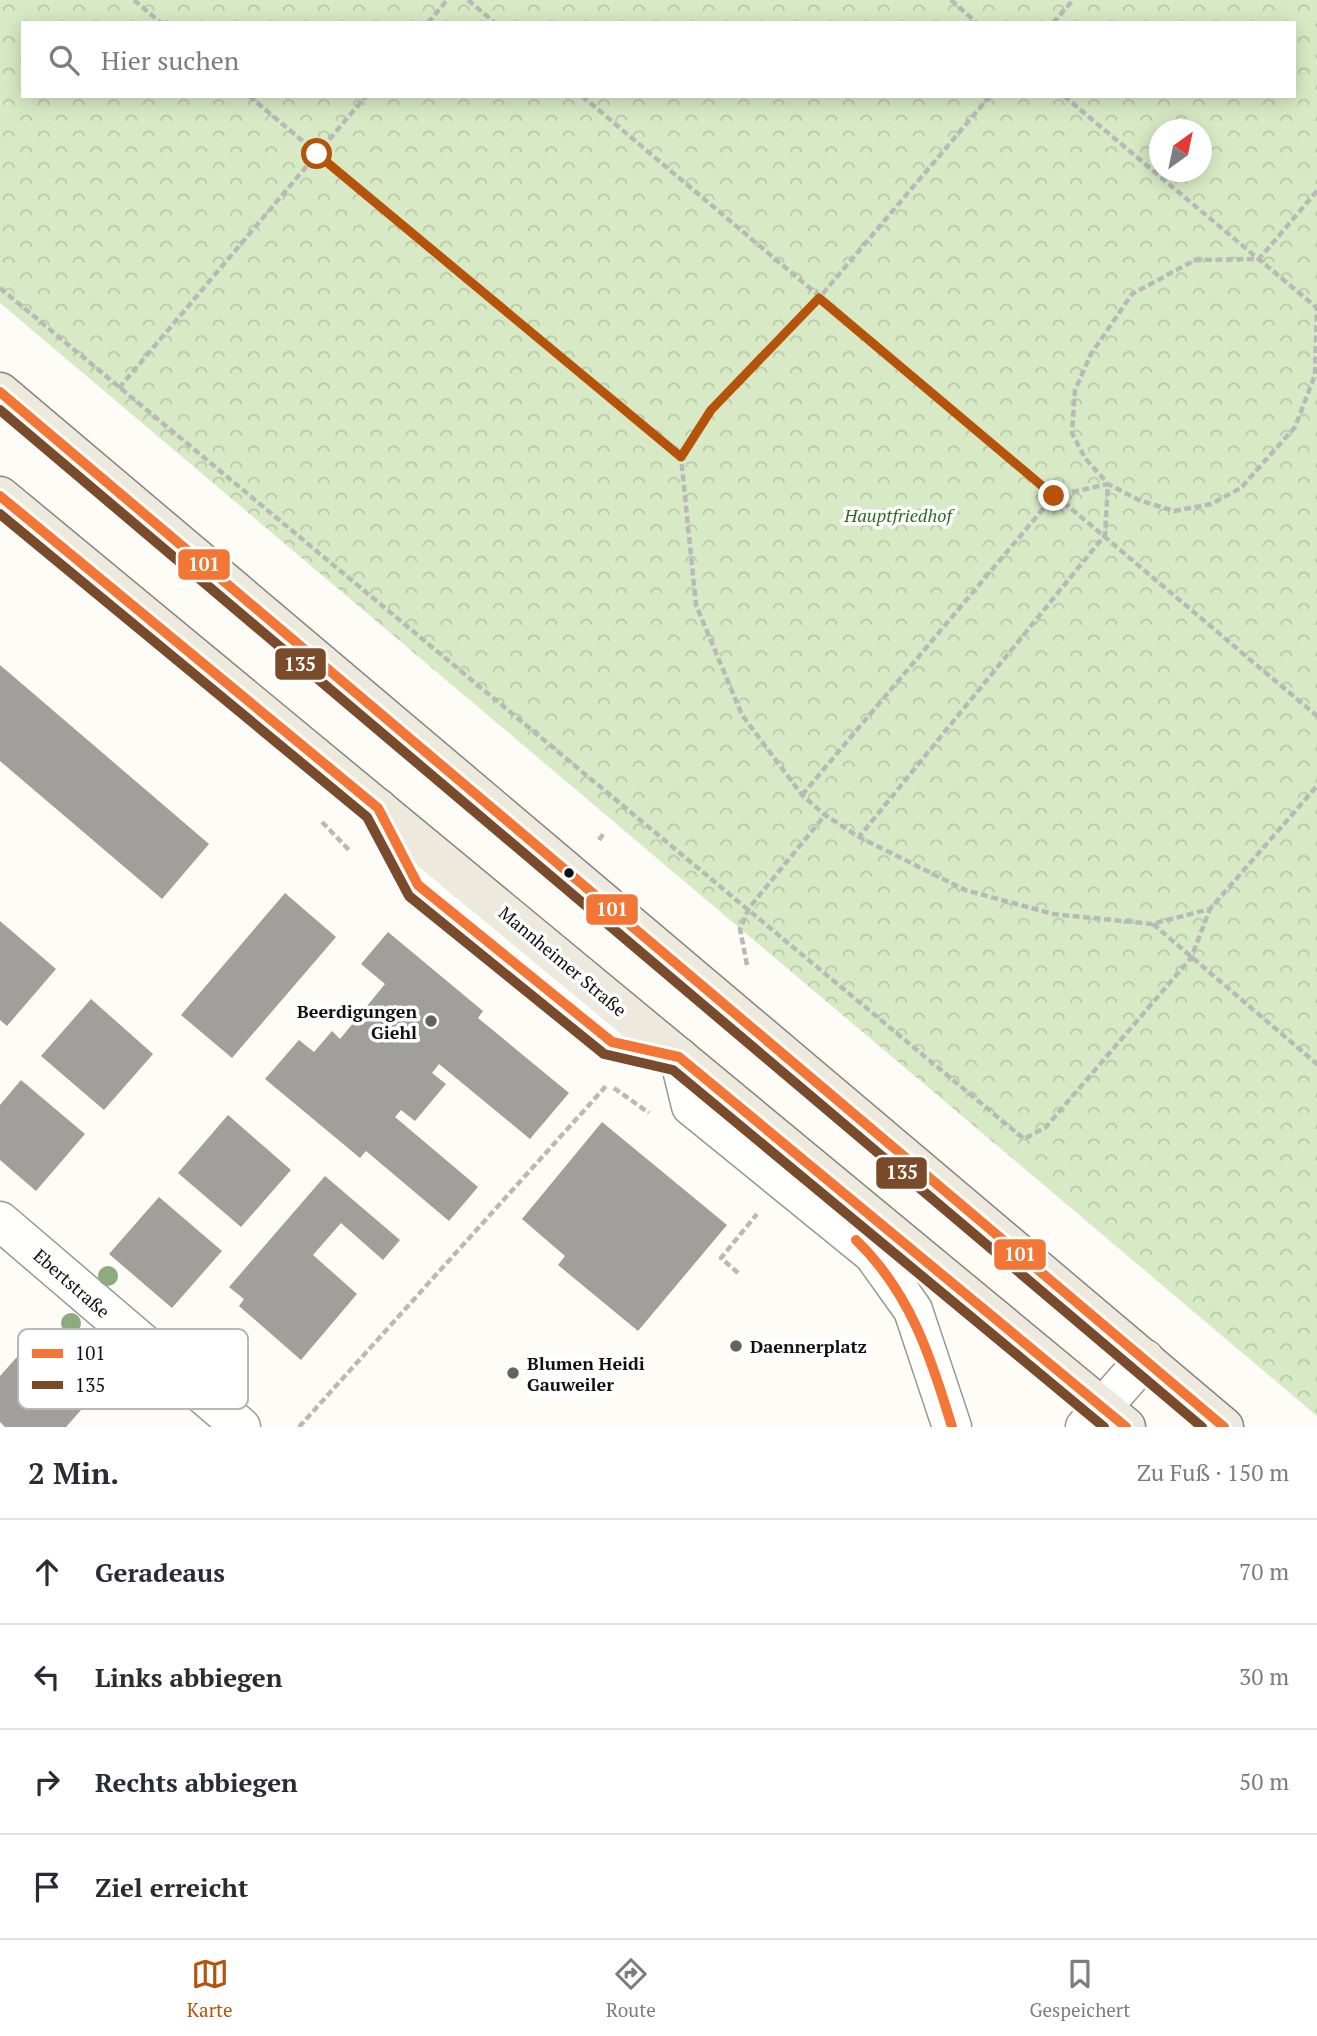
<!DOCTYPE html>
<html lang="de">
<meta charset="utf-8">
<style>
:root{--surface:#fff;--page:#f2f2f3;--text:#2b2b33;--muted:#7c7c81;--line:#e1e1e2;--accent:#b45309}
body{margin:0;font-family:"PT Serif",serif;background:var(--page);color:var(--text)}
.compass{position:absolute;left:1149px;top:119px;width:63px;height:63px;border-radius:50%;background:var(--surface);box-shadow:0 4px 18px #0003;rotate:33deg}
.stop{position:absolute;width:21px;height:21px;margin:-16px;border:5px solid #b45309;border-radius:50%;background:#fff}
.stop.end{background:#b45309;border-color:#fff;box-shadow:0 2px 7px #0008}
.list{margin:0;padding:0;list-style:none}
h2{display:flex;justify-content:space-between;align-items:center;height:91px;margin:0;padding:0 28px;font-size:30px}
h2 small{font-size:23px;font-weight:400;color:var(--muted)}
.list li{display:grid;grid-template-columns:46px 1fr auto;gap:21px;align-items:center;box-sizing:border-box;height:105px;padding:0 28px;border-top:2px solid var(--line)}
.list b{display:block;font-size:26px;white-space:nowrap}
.list em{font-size:23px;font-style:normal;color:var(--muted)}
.icon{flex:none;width:38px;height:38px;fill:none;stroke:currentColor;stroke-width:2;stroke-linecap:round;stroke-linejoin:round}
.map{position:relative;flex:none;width:1317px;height:1427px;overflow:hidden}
.search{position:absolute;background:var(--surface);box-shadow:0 4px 18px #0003;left:21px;right:21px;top:21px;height:77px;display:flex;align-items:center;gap:18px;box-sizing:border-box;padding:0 24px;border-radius:0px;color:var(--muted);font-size:26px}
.sheet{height:511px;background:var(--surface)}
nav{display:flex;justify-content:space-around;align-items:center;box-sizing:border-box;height:98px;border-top:2px solid var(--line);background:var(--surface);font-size:19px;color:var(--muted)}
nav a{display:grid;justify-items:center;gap:4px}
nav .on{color:var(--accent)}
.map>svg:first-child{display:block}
.forest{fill:url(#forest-crowns);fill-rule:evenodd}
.building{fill:#a19f9c}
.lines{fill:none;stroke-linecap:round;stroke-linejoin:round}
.minor-casing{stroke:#979795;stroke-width:41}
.major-casing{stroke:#858482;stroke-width:41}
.path{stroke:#b9b9b8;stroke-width:4.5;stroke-dasharray:7 3.5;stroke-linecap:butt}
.minor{stroke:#fffffe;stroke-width:38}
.major{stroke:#ede9dc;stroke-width:38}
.bus-1-casing{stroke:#fff;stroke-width:16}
.bus-2-casing{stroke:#fff;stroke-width:16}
.bus-1{stroke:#f37636;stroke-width:10}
.bus-2{stroke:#7a4b2a;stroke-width:10}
.tree{fill:#8cac80}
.route{stroke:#b45309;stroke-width:9}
.bus-dot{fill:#111;stroke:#fff;stroke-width:2.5}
.poi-dot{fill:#646362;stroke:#fff;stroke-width:2.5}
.labels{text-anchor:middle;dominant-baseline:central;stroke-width:7;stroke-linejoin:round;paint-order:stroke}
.park-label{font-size:18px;font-style:italic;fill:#2f6b1f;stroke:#fff}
.street-label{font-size:18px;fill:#111;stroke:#fff}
.poi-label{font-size:18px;font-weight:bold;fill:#111;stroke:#fff;text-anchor:start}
.key{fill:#fff;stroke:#b8b8b8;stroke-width:2}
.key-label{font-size:19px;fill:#111}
.line-badge{stroke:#fff;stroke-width:2.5}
.badge-label{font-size:19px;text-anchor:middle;font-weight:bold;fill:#fff}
</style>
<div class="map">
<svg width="1317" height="1427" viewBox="0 0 1317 1427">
<defs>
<pattern id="forest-crowns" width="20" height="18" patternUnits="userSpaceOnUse" patternTransform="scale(1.75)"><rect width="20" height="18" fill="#d8eac5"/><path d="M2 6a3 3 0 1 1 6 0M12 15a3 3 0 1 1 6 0" fill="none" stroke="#b8c8a8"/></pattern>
</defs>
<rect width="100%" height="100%" fill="#fdfcf7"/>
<path class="forest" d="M 0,0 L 1317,0 L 1317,1416 L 0,303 ZM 23,23 L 1294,23 L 1294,96 L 23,96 ZM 1160,130 L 1202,130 L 1202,172 L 1160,172 Z"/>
<path class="building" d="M 0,665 L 209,844 L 162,899 L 0,761 Z
M 285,893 L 336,937 L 232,1058 L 181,1015 Z
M 0,921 L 56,969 L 7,1026 L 0,1020 Z
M 388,932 L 483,1011 L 478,1018 L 569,1093 L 530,1139 L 439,1064 L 432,1073 L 446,1084 L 415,1121 L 401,1110 L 395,1117 L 478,1187 L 449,1221 L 366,1151 L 360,1158 L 265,1079 L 299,1040 L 314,1052 L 332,1031 L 340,1039 L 385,984 L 361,964 Z
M 91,999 L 153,1054 L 104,1110 L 41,1056 Z
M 21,1080 L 85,1134 L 36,1191 L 0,1160 L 0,1105 Z
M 228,1115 L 291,1170 L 241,1227 L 178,1173 Z
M 602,1122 L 727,1225 L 638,1331 L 558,1265 L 565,1256 L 522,1219 Z
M 325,1176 L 400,1240 L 383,1260 L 341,1223 L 313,1255 L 357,1294 L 301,1360 L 239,1306 L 244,1299 L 229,1287 Z
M 159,1197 L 222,1251 L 172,1308 L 109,1254 Z
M 34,1338 L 97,1392 L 66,1427 L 5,1427 L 0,1422 L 0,1376 Z"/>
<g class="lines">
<g class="minor-casing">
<path id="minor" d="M 378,808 L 418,885 L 612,1042 L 679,1057 L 691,1106 L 873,1254 L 913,1310 L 952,1427
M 0,1221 L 241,1427
M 1085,1427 L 1145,1359"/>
</g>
<g class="major-casing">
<path id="major" d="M 0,392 L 1224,1427
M 0,496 L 1126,1427"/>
</g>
<path class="path" d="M 134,0 L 161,23
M 468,0 L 495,23
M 951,0 L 977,23
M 428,23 L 447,0
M 1053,23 L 1073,0
M 249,96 L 680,457
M 582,96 L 1317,716
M 990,96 L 819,298 L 711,410 L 681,457 L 696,605 L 742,715 L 802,795 L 825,815 L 859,837 L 965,890 L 1053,914 L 1152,924 L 1210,909 L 1317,786
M 1064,96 L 1317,308
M 1317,191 L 1259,259 L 1195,260 L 1132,294 L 1091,354 L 1075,390 L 1072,433 L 1085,458 L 1108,484 L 1139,500 L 1174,511 L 1211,504 L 1241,488 L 1295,427 L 1315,375 L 1317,305
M 0,288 L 1024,1139 L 1046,1127 L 1191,958 L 1210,909
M 119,388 L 366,96
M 802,795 L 1054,496 L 1108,484 L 1105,535 L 859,837
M 322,822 L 350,851
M 599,840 L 604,833
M 1153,924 L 1317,1064
M 747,965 L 740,929 L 749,908 L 825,815
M 614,1088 L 649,1113
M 738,1273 L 721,1258 L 757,1214
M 299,1427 L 607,1085"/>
<use href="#minor" class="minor"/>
<use href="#major" class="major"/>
<g class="bus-1-casing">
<path id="bus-1" d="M 0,392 L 1224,1427
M 0,496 L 378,808 L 418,885 L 612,1042 L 679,1057 L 1126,1427
M 856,1240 C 910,1292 931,1357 952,1427"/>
</g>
<g class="bus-2-casing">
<path id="bus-2" d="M 0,410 L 1202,1427
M 0,514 L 367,817 L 409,896 L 604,1054 L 673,1070 L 1104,1427"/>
</g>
<use href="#bus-1" class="bus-1"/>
<use href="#bus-2" class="bus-2"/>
</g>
<g class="tree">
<circle cx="108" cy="1276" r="10"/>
<circle cx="71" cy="1323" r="10"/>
</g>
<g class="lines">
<path class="route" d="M 317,154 L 681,457 L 711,410 L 819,298 L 1054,496"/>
</g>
<circle class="bus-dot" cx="569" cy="873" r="6"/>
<g class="poi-dot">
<circle cx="431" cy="1021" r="7"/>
<circle cx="736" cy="1346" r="7"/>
<circle cx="513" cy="1373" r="7"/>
</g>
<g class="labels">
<g class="park-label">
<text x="898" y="515">Hauptfriedhof</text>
</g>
<g class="street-label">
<text transform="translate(563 961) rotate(40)">Mannheimer Straße</text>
<text transform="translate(72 1283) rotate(41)">Ebertstraße</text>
</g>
<g class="poi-label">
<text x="417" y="1011" text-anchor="end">Beerdigungen<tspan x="417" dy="21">Giehl</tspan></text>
<text x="750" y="1346">Daennerplatz</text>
<text x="527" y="1363">Blumen Heidi<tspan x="527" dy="21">Gauweiler</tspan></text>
</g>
</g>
<rect x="18" y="1329" width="230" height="80" rx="10" class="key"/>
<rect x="32" y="1349" width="31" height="9" fill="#f37636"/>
<rect x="32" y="1381" width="31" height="8" fill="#7a4b2a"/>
<g class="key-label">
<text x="75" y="1360">101</text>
<text x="75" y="1392">135</text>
</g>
<g class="line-badge">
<rect x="177" y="548" width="54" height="33" rx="7" fill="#f37636"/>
<rect x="274" y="647" width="53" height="34" rx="7" fill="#7a4b2a"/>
<rect x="585" y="893" width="54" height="33" rx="7" fill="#f37636"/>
<rect x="875" y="1156" width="53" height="34" rx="7" fill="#7a4b2a"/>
<rect x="993" y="1238" width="54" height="33" rx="7" fill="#f37636"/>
</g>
<g class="badge-label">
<text x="204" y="571">101</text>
<text x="300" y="671">135</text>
<text x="612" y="916">101</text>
<text x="902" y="1179">135</text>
<text x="1020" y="1261">101</text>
</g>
</svg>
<svg class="compass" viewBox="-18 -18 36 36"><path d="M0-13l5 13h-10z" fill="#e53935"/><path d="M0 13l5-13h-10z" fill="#7c7c81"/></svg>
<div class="stop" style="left:317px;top:154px"></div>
<div class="stop end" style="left:1054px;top:496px"></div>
<div class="search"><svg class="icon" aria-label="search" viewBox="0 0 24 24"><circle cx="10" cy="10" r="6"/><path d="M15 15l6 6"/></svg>Hier suchen</div>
</div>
<section class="sheet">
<h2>2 Min.<small>Zu Fuß · 150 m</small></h2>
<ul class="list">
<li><svg class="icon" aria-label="ahead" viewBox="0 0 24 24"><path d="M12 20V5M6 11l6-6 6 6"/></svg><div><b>Geradeaus</b></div><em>70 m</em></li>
<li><svg class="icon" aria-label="left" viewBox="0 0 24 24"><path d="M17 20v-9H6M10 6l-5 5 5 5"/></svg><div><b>Links abbiegen</b></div><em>30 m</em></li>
<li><svg class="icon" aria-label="right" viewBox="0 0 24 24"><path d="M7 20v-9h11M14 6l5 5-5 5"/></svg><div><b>Rechts abbiegen</b></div><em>50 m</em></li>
<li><svg class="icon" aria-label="arrive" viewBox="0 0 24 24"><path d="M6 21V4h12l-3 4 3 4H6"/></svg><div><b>Ziel erreicht</b></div></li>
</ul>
</section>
<nav>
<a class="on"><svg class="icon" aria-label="map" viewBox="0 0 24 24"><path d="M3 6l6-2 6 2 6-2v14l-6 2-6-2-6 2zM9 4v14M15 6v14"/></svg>Karte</a>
<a><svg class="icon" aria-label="directions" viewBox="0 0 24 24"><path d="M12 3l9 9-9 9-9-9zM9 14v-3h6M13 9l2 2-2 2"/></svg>Route</a>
<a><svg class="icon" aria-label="saved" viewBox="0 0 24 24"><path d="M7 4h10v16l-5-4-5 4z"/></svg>Gespeichert</a>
</nav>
